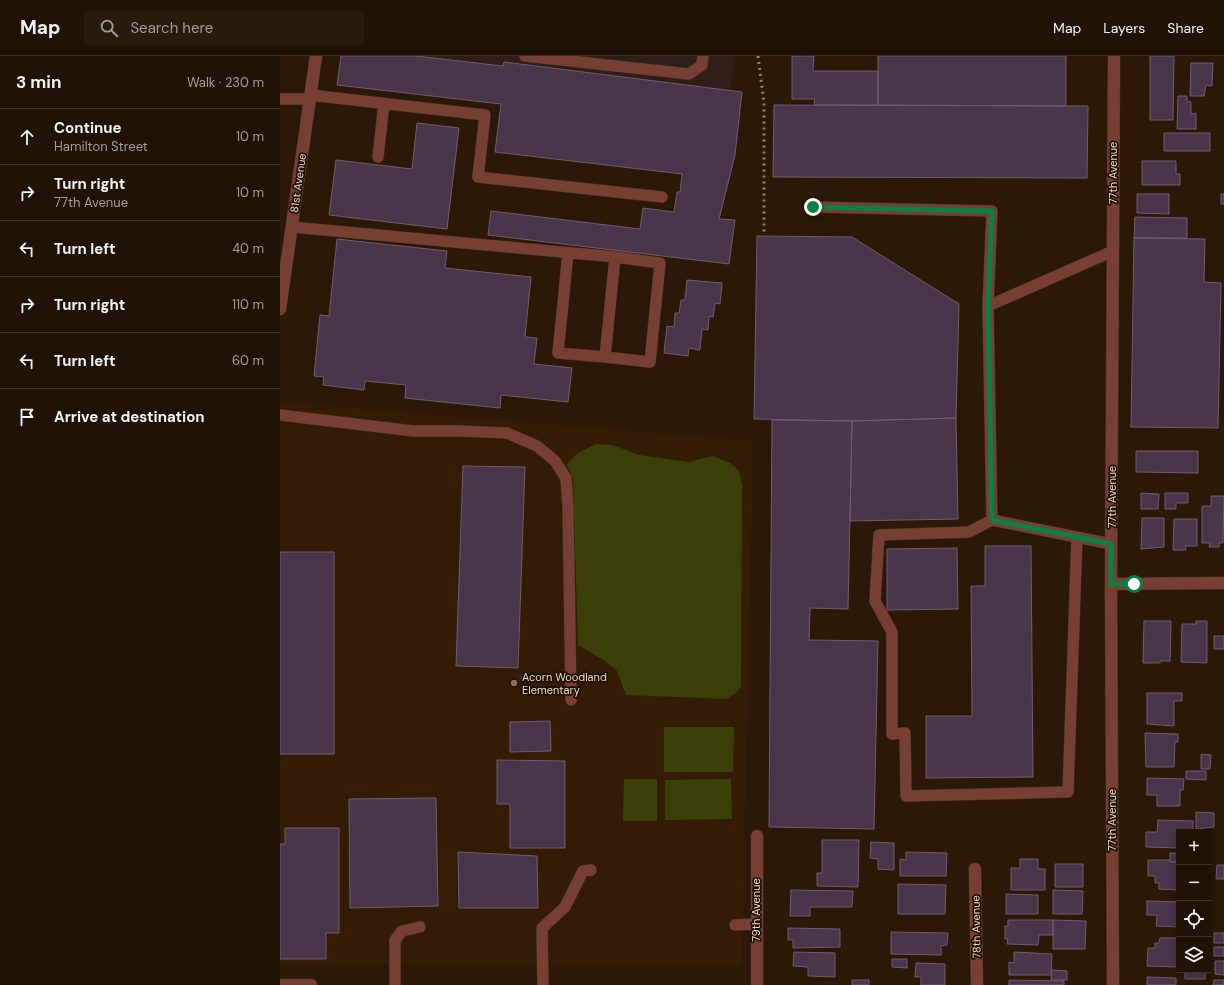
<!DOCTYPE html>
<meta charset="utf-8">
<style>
:root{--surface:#201204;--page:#281b0e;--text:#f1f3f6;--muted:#a29e9a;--line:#3d3226}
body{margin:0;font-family:"DM Sans",sans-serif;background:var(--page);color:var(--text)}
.controls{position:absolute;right:12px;bottom:12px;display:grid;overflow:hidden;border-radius:0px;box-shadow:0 2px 10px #0003}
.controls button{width:36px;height:36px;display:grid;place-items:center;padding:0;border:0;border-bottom:1px solid var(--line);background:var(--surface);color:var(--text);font:20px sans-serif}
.stop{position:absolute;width:12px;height:12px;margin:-9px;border:3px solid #0b8043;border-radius:50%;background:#fff}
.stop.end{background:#0b8043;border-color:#fff;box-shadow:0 1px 4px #0008}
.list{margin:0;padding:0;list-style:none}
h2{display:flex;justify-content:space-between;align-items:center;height:52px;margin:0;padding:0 16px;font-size:17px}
h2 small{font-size:13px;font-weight:400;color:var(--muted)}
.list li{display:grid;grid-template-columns:26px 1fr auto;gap:12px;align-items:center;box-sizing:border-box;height:56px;padding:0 16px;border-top:1px solid var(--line)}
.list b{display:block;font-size:15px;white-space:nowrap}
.list p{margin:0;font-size:13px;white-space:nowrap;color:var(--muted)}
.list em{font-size:13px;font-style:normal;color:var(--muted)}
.icon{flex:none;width:22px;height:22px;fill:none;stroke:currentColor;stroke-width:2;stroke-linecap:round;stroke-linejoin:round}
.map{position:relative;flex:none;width:944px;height:929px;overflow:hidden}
header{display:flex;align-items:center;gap:24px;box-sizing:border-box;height:56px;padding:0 20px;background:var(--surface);border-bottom:1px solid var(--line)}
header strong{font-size:19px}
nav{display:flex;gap:22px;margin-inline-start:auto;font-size:14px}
.search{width:280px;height:36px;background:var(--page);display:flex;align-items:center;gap:10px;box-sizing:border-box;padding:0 14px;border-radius:0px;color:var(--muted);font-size:15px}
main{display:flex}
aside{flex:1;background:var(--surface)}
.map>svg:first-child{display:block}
.industrial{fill:#301f18}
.built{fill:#341c04}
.green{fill:#3b4007}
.building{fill:#4a364a;stroke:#715b71}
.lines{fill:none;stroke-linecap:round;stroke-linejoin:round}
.service-casing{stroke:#453322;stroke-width:12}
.minor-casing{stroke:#453322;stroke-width:13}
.service{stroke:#773f34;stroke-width:11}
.minor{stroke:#773f34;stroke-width:12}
.rail{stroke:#938274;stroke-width:3;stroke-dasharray:2 4;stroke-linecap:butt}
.route{stroke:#0b8043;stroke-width:5}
.education-dot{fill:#8d6e63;stroke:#210e00;stroke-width:1.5}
.labels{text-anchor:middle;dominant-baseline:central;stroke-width:3.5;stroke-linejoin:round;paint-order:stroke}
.street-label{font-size:11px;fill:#e7d9ce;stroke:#210e00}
.poi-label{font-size:11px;fill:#e7d9ce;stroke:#210e00;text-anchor:start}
</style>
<header>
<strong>Map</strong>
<div class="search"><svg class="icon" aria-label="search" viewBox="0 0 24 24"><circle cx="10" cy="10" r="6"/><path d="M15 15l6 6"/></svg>Search here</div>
<nav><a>Map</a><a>Layers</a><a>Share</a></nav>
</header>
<main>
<aside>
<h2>3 min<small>Walk · 230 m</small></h2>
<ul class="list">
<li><svg class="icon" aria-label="ahead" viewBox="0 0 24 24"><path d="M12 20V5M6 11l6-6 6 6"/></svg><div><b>Continue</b><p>Hamilton Street</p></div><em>10 m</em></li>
<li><svg class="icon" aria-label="right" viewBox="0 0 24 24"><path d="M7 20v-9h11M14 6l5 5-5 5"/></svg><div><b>Turn right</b><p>77th Avenue</p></div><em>10 m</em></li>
<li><svg class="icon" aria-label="left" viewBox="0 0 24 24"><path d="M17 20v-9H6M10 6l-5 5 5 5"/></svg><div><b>Turn left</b></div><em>40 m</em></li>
<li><svg class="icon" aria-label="right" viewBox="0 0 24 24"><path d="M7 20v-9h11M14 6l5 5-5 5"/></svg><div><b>Turn right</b></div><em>110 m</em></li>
<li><svg class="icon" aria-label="left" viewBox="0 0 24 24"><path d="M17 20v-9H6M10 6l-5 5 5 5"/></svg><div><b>Turn left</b></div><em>60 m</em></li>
<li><svg class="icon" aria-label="arrive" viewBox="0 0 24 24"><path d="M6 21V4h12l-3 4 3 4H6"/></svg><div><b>Arrive at destination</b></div></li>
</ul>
</aside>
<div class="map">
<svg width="944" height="929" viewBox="0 0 944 929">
<rect width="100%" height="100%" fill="#2b1806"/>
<path class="industrial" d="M 141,0 L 455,0 L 450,35 Z"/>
<path class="built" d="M 0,346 L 473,385 L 462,910 L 0,908 Z"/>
<path class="green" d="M 316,388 L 333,389 L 359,399 L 408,406 L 433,400 L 450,407 L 459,415 L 462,429 L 461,631 L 456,637 L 446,643 L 346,639 L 337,615 L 325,605 L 298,589 L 293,422 L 287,408 L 298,397 Z
M 384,671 L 454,671 L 453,716 L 384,716 Z
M 344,723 L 377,723 L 377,765 L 343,765 Z
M 451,723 L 452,763 L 385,764 L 385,724 Z"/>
<path class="building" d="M 61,0 L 136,0 L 223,10 L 224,6 L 462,36 L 455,99 L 439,163 L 455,164 L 449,208 L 208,179 L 211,155 L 360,173 L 363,152 L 394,156 L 397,136 L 400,136 L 402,118 L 215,96 L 221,48 L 57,29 Z
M 512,0 L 534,0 L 533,15 L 598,15 L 598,49 L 534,49 L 535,43 L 512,43 Z
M 598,0 L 786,0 L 786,50 L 598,49 Z
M 870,0 L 894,0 L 893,64 L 870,64 Z
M 911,7 L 933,7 L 932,30 L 926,29 L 924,40 L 910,40 Z
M 898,40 L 907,40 L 907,45 L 911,46 L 911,58 L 916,57 L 916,73 L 897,73 Z
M 494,49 L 808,50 L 807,122 L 493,121 Z
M 137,67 L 179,72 L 167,173 L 49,159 L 56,104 L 132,113 Z
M 884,77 L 930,77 L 930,95 L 884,95 Z
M 862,105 L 896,105 L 896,118 L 900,118 L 900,129 L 862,129 Z
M 857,138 L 889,138 L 889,158 L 857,157 Z
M 941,138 L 944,138 L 944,148 L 941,148 Z
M 855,161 L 907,162 L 907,182 L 854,182 Z
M 477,180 L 572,181 L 679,248 L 676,362 L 572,365 L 474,363 Z
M 854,182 L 925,183 L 924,226 L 941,227 L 938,372 L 851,371 Z
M 57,183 L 167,195 L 165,212 L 251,221 L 245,281 L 257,282 L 254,308 L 292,312 L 288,346 L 221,339 L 220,352 L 125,342 L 126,329 L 85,325 L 84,334 L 43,329 L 44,321 L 34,320 L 40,259 L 49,260 Z
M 407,224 L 442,227 L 440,248 L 435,247 L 433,261 L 429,260 L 428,274 L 422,273 L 420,294 L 409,292 L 408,300 L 384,297 L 387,270 L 394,271 L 395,257 L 399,257 L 401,244 L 405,244 Z
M 676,362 L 678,463 L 570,465 L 572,365 Z
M 492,364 L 572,365 L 568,553 L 530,552 L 529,584 L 598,585 L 594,773 L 489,771 Z
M 856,395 L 918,395 L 918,417 L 856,416 Z
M 183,410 L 245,411 L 238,612 L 176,610 Z
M 861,437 L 879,438 L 878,453 L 861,453 Z
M 885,437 L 908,437 L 908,447 L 896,447 L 896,453 L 885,453 Z
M 931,440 L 944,440 L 943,487 L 939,487 L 939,491 L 929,491 L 930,487 L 922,487 L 922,450 L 931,450 Z
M 862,462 L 884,462 L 884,491 L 861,493 Z
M 894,463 L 917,463 L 917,490 L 905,490 L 906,494 L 893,494 Z
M 705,490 L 751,490 L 753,721 L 646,722 L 646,660 L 692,660 L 691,530 L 705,530 Z
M 677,492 L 678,553 L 607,554 L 607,493 Z
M 0,496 L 54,496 L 54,698 L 0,698 Z
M 864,565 L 891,565 L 890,605 L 880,605 L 880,607 L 863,607 Z
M 916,565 L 927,565 L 927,607 L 901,606 L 902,568 L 916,568 Z
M 934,580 L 944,580 L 944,593 L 934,593 Z
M 867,637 L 902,637 L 902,645 L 894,645 L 894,670 L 867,668 Z
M 270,665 L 271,695 L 230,696 L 230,666 Z
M 865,677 L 898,678 L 898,686 L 895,686 L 894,711 L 866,711 Z
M 921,698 L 931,699 L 930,713 L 921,713 Z
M 217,704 L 285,705 L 285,792 L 230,792 L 230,748 L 217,748 Z
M 906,715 L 926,715 L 926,724 L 906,723 Z
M 867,722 L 904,723 L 903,734 L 900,734 L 900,750 L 877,750 L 877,739 L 867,739 Z
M 156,742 L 158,850 L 70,852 L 69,743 Z
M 916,756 L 934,757 L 934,771 L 916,773 Z
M 878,764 L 913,765 L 913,776 L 899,776 L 899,795 L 898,792 L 866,791 L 866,776 L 877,776 Z
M 5,772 L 59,772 L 59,877 L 46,877 L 46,903 L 0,903 L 0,788 L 5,788 Z
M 542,784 L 579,784 L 578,831 L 537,830 L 537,817 L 542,817 Z
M 591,786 L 614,787 L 614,814 L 598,813 L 598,803 L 590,802 Z
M 178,796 L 257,800 L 258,852 L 179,852 Z
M 626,796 L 667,797 L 666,820 L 620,820 L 620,803 L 626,804 Z
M 890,797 L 899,797 L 899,806 L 890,806 Z
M 740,803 L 758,803 L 758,813 L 765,813 L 765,834 L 731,834 L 731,812 L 740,812 Z
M 868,804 L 890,804 L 890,806 L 899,806 L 899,834 L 879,833 L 879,827 L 875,827 L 875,820 L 868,820 Z
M 775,808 L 803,808 L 803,831 L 775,831 Z
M 937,809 L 944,809 L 944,823 L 936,823 Z
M 618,828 L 666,829 L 665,858 L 618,858 Z
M 511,834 L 573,835 L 572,851 L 530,851 L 530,860 L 510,860 Z
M 773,834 L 803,835 L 802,858 L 773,858 Z
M 726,838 L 758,839 L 758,858 L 726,858 Z
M 867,845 L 899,846 L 899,871 L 876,870 L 877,859 L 867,859 Z
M 728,864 L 773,864 L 773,879 L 759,879 L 758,889 L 727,888 L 728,883 L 725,883 L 725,870 L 728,870 Z
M 773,864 L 806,865 L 805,893 L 773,893 Z
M 508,872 L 560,873 L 560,891 L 513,892 L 513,884 L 508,884 Z
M 611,876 L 668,877 L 667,889 L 661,890 L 661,899 L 611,898 Z
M 934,877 L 944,877 L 944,887 L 934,887 Z
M 880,882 L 897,882 L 897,911 L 867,910 L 868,892 L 875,892 L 875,887 L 879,887 Z
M 934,891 L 944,891 L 944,900 L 934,900 Z
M 514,896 L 555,897 L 555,921 L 528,920 L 528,911 L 513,910 Z
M 734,896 L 772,898 L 771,919 L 729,919 L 729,906 L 734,907 Z
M 612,903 L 627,903 L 627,912 L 612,911 Z
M 935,905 L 944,905 L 944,919 L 935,918 Z
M 636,907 L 665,908 L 665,929 L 641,929 L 641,921 L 635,921 Z
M 772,914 L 787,915 L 787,924 L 771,924 Z
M 905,914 L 925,914 L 925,923 L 905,923 Z
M 867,921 L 896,922 L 896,929 L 867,929 Z
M 572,924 L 589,924 L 589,929 L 572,929 Z
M 729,924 L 784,925 L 784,929 L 729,929 Z
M 934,924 L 944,924 L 944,929 L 933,929 Z"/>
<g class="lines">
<g class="service-casing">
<path id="service" d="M 245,0 L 409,18 L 422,9 L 423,0
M 30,39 L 205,59 L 198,121 L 382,141
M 0,43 L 29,43
M 98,101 L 104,48
M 533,151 L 712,155 L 708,250
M 12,171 L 335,201 L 325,301 L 370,306 L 380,207 L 335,201
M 288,197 L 278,297 L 325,301
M 0,359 L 133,375 L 179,375 L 227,377 L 257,390 L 275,405 L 286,422 L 288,452 L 291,644
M 712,464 L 689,476 L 599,479 L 595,545 L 612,576 L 612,678 L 625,677 L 626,740 L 788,736 L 797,481
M 831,488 L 712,464 L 708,250 L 833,195
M 455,869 L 476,868
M 115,929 L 115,884 L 122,875 L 140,871
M 263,929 L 262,872 L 285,851 L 303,815 L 311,814"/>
</g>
<g class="minor-casing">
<path id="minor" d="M 0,253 L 36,0
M 831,528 L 944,527
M 695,813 L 697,929
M 0,929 L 31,929
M 477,929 L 477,780
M 833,929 L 831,528 L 834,0"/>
</g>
<use href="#service" class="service"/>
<use href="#minor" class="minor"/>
<path class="rail" d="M 478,0 L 484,47 L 484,177"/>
</g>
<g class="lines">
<path class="route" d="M 533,151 L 712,155 L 708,250 L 712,464 L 831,488 L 831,528 L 854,528"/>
</g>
<circle class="education-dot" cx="234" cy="627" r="4"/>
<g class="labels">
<g class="street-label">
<text transform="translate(833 117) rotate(-90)">77th Avenue</text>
<text transform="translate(18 127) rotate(-82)">81st Avenue</text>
<text transform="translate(832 441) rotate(-90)">77th Avenue</text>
<text transform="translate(832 764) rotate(-90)">77th Avenue</text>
<text transform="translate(476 854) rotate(-90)">79th Avenue</text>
<text transform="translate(696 871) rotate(-91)">78th Avenue</text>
</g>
<g class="poi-label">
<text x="242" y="621">Acorn Woodland<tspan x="242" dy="13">Elementary</tspan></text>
</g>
</g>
</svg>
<div class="controls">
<button>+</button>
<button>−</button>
<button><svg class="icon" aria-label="locate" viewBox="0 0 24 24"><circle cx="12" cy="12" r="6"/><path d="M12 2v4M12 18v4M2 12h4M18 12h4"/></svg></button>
<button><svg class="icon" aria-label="layers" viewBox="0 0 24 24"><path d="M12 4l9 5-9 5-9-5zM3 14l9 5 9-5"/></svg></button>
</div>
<div class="stop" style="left:854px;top:528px"></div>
<div class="stop end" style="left:533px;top:151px"></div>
</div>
</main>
